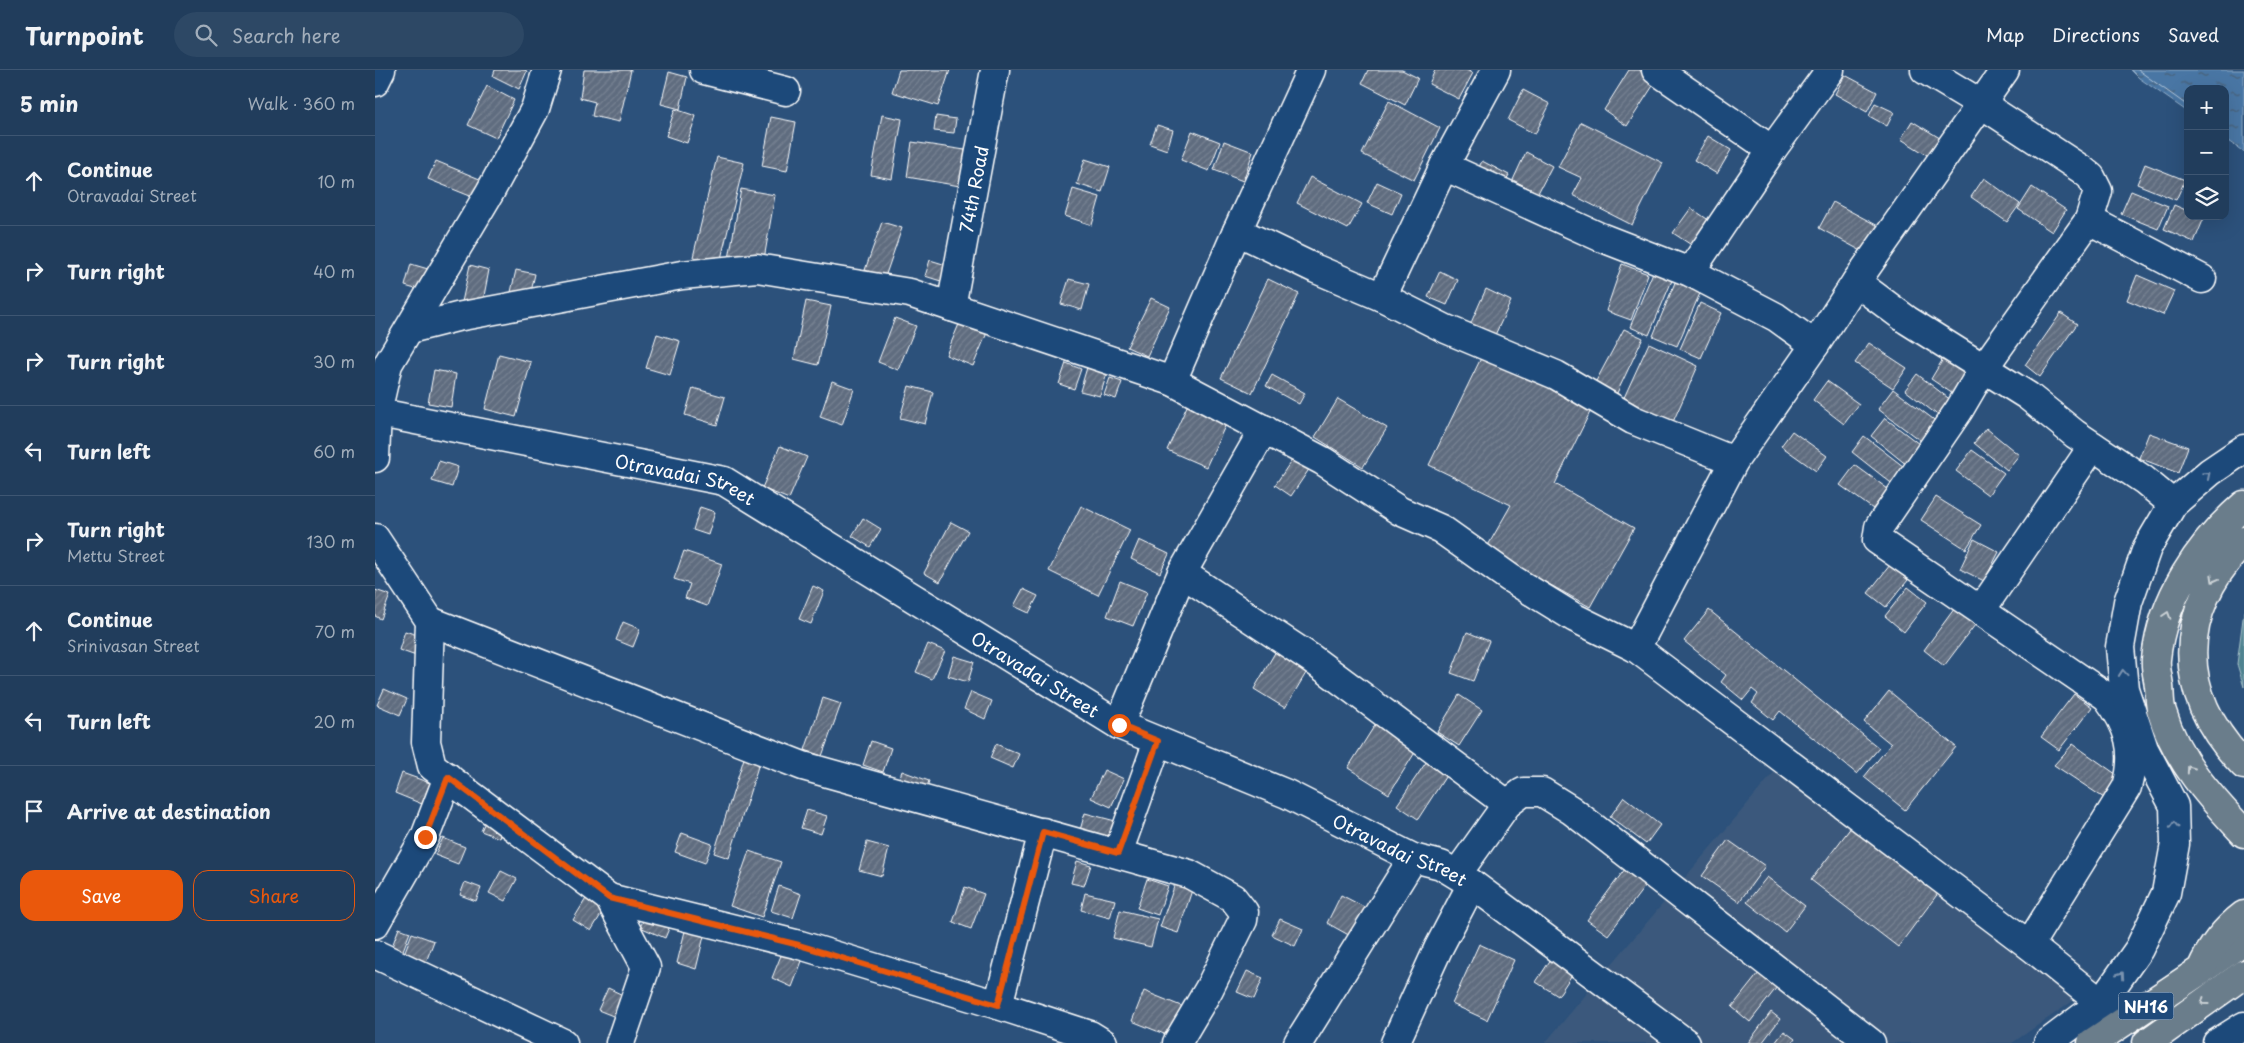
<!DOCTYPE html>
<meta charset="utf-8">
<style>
:root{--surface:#213d5c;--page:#2d4865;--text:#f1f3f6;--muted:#a2aebb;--line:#3e5672;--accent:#ea580c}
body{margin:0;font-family:"Playpen Sans",sans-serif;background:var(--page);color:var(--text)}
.controls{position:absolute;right:15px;top:15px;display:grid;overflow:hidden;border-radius:10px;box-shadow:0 5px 20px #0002}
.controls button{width:45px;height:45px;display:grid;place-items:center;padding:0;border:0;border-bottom:1px solid var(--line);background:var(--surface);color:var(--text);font:25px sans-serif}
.stop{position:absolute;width:15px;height:15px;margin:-11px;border:4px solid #ea580c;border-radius:50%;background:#fff}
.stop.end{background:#ea580c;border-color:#fff;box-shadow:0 1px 5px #0008}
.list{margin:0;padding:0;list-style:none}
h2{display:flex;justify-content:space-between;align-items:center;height:65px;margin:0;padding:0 20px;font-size:21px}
h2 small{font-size:16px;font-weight:400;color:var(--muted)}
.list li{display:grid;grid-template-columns:32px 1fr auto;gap:15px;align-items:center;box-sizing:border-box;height:90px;padding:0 20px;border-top:1px solid var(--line)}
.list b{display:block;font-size:19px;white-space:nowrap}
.list p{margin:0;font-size:16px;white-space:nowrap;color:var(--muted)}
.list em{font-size:16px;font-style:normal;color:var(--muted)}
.actions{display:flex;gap:10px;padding:15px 20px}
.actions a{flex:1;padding:11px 0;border:1px solid var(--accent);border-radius:15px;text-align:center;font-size:18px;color:var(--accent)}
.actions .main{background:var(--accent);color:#fff}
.icon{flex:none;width:28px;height:28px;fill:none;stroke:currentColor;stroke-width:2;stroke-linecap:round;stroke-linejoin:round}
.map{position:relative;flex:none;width:1869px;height:973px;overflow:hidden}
header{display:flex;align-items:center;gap:30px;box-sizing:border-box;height:70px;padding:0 25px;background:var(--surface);border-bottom:1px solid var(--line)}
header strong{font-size:24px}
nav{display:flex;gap:28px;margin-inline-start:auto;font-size:18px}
.search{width:350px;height:45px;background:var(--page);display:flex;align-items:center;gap:12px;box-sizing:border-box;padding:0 18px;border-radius:28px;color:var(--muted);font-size:19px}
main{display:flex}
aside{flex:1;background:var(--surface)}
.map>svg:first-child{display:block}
.built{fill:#3b597c}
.green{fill:#4f8390;stroke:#a7c1c8}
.water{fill:url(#water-ripples);stroke:#91adc8}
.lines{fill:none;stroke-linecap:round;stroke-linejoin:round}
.shore{stroke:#b6c8db;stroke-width:1}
.building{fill:url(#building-hatch);stroke:#fff}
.minor-casing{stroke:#fff;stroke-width:31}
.major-casing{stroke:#fff;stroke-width:31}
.highway-casing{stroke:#fff;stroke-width:31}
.minor{stroke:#1f4a7a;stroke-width:28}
.major{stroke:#6b7d8b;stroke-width:28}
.highway{stroke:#6b7d8b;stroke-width:28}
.oneway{stroke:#7992af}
.oneway2{stroke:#cbd2d6}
.route{stroke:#ea580c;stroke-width:6}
.labels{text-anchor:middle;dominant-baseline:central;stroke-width:4.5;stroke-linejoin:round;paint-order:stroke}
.shield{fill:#1f4a7a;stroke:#bcc9d7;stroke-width:1}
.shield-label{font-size:16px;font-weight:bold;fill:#fff}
.street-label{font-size:18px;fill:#fff;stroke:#1f4a7a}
</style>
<header>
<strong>Turnpoint</strong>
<div class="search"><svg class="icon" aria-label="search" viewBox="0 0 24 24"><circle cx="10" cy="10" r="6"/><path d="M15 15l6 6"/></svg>Search here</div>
<nav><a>Map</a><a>Directions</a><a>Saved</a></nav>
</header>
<main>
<aside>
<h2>5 min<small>Walk · 360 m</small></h2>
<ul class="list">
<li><svg class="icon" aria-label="ahead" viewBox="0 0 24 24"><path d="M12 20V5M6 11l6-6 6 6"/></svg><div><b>Continue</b><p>Otravadai Street</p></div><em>10 m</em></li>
<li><svg class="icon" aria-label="right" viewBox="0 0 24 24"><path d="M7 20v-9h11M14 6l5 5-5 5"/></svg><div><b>Turn right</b></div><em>40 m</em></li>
<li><svg class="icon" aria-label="right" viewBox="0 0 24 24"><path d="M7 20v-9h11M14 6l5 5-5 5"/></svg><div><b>Turn right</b></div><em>30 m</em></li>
<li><svg class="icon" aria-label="left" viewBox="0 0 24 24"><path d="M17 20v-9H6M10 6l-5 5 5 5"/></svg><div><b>Turn left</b></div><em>60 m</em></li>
<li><svg class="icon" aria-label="right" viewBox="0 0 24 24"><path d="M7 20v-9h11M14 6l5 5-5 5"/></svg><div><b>Turn right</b><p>Mettu Street</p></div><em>130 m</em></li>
<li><svg class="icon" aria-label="ahead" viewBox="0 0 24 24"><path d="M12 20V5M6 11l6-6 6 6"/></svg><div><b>Continue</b><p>Srinivasan Street</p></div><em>70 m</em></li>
<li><svg class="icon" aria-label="left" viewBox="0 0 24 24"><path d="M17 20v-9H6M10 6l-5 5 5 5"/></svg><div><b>Turn left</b></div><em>20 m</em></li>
<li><svg class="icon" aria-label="arrive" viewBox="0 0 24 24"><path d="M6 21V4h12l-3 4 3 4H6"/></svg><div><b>Arrive at destination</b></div></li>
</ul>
<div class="actions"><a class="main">Save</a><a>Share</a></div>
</aside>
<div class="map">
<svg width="1869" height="973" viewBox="0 0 1869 973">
<defs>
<pattern id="water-ripples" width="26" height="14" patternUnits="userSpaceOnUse" patternTransform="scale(1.25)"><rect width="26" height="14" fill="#4876a4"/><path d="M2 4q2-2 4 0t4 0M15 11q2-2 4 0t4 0" fill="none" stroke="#4a5f74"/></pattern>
<pattern id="building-hatch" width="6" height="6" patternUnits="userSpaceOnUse" patternTransform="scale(1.25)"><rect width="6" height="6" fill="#5f6c7f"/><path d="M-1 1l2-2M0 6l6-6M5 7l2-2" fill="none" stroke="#778292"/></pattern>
</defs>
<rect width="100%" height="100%" fill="#2c517b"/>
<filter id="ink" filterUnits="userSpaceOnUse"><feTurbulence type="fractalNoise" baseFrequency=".02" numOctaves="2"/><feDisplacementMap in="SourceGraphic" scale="10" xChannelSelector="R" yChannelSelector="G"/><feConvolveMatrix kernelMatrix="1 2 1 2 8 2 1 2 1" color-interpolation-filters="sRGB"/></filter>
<g filter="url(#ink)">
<path class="built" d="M 1413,686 L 1727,911 L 1637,973 L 1170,973 Z"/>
<path class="green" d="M 1869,541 L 1869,617 L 1862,594 Z"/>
<path class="water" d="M 1756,0 L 1869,0 L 1869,82 L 1850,69 L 1850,19 L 1813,19 L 1813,42 L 1764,8 Z"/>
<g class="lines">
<path class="shore" d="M 1763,0 L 1813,36"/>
</g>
<path class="building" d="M 120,0 L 149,0 L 152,1 L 144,19 L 118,6 Z
M 209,0 L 256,0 L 244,52 L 217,46 L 220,32 L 205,28 Z
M 524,0 L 575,0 L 563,36 L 517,22 Z
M 993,0 L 1027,0 L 1043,8 L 1030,35 L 987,13 Z
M 1060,0 L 1091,0 L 1098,3 L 1084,29 L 1054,14 Z
M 1254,0 L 1264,0 L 1281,11 L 1252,56 L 1229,40 Z
M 294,2 L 312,7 L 305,39 L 286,34 Z
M 1470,5 L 1502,22 L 1492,42 L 1460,24 Z
M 112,16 L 139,30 L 121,68 L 93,55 Z
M 1148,20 L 1175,34 L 1160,64 L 1133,50 Z
M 1014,31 L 1065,58 L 1039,110 L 987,84 Z
M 1500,33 L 1519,42 L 1512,56 L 1494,46 Z
M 300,39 L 321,46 L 312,73 L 291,66 Z
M 507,45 L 527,49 L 517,109 L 496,105 Z
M 561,46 L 581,49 L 579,63 L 559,61 Z
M 396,47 L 421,52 L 412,101 L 387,96 Z
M 1537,51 L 1568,70 L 1557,88 L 1526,69 Z
M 1206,52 L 1288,93 L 1257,155 L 1198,125 L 1207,108 L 1183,97 Z
M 782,55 L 798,60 L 792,80 L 775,74 Z
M 817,61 L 845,72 L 834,101 L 806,90 Z
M 1333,66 L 1356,80 L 1342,104 L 1319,90 Z
M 849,71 L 878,82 L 868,111 L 839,100 Z
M 537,72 L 590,80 L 585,116 L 532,107 Z
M 1151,82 L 1177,96 L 1163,123 L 1138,110 Z
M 342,87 L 369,93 L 345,193 L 318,187 Z
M 710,89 L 735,97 L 727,122 L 702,114 Z
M 61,91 L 107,110 L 100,128 L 53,109 Z
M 1107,91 L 1134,105 L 1128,115 L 1102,101 Z
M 1770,94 L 1810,110 L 1801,130 L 1762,114 Z
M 935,107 L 987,134 L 973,159 L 922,133 Z
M 1609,108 L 1645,134 L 1632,152 L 1596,127 Z
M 1002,112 L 1026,123 L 1017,144 L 992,133 Z
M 1657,117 L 1691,140 L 1677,162 L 1643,139 Z
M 366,119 L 400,125 L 388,195 L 354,189 Z
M 698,119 L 725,127 L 717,155 L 690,146 Z
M 1756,121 L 1793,136 L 1783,159 L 1746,144 Z
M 1458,132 L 1507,158 L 1492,184 L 1444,158 Z
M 1799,135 L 1813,141 L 1813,146 L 1829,148 L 1819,172 L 1789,159 Z
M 1316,138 L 1338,153 L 1321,178 L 1298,163 Z
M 507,152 L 527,158 L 510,207 L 490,200 Z
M 555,190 L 578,197 L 572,213 L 550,206 Z
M 36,194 L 53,199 L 47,221 L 30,216 Z
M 1247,194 L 1273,204 L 1256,250 L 1231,241 Z
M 95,195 L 114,200 L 107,236 L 87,232 Z
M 141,200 L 160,204 L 155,226 L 136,222 Z
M 1279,200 L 1298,208 L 1274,265 L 1255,257 Z
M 1065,201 L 1083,210 L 1072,235 L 1053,227 Z
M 1762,205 L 1799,221 L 1788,245 L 1752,230 Z
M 694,209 L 714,214 L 707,240 L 686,234 Z
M 893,209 L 924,224 L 877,323 L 846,308 Z
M 1301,210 L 1326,221 L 1302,276 L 1278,266 Z
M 1111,219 L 1136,231 L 1119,267 L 1095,255 Z
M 776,228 L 795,237 L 772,286 L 752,277 Z
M 431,231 L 456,236 L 443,295 L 419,289 Z
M 1325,233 L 1346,243 L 1326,288 L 1305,279 Z
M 1686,243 L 1702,254 L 1665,307 L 1650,295 Z
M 587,247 L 614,258 L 598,296 L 571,285 Z
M 520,248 L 541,256 L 523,300 L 503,292 Z
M 1249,259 L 1268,268 L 1241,325 L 1220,313 Z
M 282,264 L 305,271 L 295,305 L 271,298 Z
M 1274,273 L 1323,296 L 1297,354 L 1247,332 Z
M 1494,273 L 1532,298 L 1518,318 L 1480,293 Z
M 124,284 L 156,292 L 141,347 L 110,339 Z
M 1108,284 L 1217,338 L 1180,414 L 1259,458 L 1215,537 L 1111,479 L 1136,435 L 1054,395 Z
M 1568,289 L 1594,306 L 1581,326 L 1556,309 Z
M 691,293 L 706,299 L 699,319 L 684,314 Z
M 713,294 L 733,300 L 725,326 L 705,321 Z
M 59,300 L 81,304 L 76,337 L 53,333 Z
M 1542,304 L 1577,331 L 1565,347 L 1530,320 Z
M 897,305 L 930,323 L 924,334 L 891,316 Z
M 735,308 L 747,312 L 741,329 L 729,325 Z
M 457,311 L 479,319 L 467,355 L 445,347 Z
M 1452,311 L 1484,334 L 1469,354 L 1438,330 Z
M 534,316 L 558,322 L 550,354 L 525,348 Z
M 318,318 L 350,327 L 342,355 L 310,345 Z
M 1518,319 L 1562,352 L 1547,372 L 1503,339 Z
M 963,329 L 1012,358 L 988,397 L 940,367 Z
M 813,334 L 852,352 L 831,397 L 792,380 Z
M 1510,348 L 1548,377 L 1533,396 L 1496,366 Z
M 1611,358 L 1644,385 L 1632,400 L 1599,373 Z
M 1417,361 L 1452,386 L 1441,401 L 1406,376 Z
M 1774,363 L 1813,377 L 1803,403 L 1764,388 Z
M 1489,366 L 1533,400 L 1520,416 L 1477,382 Z
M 405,376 L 432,387 L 414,429 L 387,418 Z
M 1597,380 L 1629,403 L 1613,425 L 1581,401 Z
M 921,384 L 937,395 L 916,426 L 900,415 Z
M 64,391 L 83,397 L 77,417 L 57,411 Z
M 1480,395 L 1513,419 L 1498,439 L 1465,415 Z
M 1561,427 L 1606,455 L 1591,479 L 1546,450 Z
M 706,436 L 755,460 L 723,525 L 674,501 Z
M 325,437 L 340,442 L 333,465 L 318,460 Z
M 488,448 L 506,459 L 495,477 L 477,466 Z
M 576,452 L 593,461 L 565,512 L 549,503 Z
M 1599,469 L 1624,482 L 1609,511 L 1585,499 Z
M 764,470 L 794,484 L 785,503 L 756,489 Z
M 309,481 L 347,494 L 332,536 L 310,528 L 315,514 L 299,509 Z
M 1515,495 L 1533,510 L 1511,537 L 1493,523 Z
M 745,511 L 772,522 L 758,556 L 732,546 Z
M 438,516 L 449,521 L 436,554 L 424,549 Z
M 1533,517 L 1552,532 L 1529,562 L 1510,546 Z
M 648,519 L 663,526 L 654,543 L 639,536 Z
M 0,520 L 15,525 L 6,549 L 0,546 Z
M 1585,531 L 1606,547 L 1569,596 L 1549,580 Z
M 1334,540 L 1504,678 L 1482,704 L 1405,641 L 1398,650 L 1377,633 L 1383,624 L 1377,619 L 1368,630 L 1346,612 L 1351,605 L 1309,571 Z
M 248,552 L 265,559 L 258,577 L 241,570 Z
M 30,561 L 51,568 L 44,587 L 24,580 Z
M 1092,562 L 1114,571 L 1098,611 L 1076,603 Z
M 553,574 L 570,581 L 557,609 L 541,602 Z
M 905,574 L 937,593 L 910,638 L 879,619 Z
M 579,586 L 599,592 L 593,612 L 573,606 Z
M 9,619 L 32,629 L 25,645 L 2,635 Z
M 1514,621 L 1581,677 L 1530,740 L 1489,707 L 1516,674 L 1489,652 Z
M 596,622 L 617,631 L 610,649 L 589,639 Z
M 1699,624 L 1717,637 L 1684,680 L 1666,667 Z
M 1084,625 L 1107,640 L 1084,676 L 1062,662 Z
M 448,628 L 466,634 L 447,686 L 430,680 Z
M 1003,650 L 1044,676 L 1014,724 L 973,698 Z
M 496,671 L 516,678 L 508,702 L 488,695 Z
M 621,674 L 644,684 L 638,698 L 615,688 Z
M 1698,674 L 1745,707 L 1732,730 L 1679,695 Z
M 371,682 L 386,687 L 354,788 L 339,783 Z
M 1054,688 L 1074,701 L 1043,749 L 1022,735 Z
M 729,700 L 749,709 L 736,737 L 716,728 Z
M 527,701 L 554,711 L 549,725 L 522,715 Z
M 27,703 L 55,713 L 47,734 L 20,723 Z
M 1249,727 L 1285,755 L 1271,774 L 1235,747 Z
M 432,740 L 452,746 L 446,764 L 426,758 Z
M 710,743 L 744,752 L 740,769 L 705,760 Z
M 113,745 L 130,752 L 124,768 L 106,761 Z
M 1477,756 L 1564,822 L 1523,877 L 1436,810 Z
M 307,763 L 337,774 L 330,793 L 300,782 Z
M 68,768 L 90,777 L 83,794 L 60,785 Z
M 1353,770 L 1390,796 L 1364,832 L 1327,806 Z
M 492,772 L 514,778 L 507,806 L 484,800 Z
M 374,781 L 406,792 L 387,847 L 355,836 Z
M 702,791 L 716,795 L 709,816 L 696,813 Z
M 1256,791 L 1277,807 L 1233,865 L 1212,850 Z
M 126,801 L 142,809 L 130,831 L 114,823 Z
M 1392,807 L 1430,836 L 1410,862 L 1372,832 Z
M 772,809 L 793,816 L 783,845 L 762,838 Z
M 801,811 L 818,817 L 803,863 L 785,857 Z
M 90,812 L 106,818 L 101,831 L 85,825 Z
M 404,816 L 426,824 L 418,848 L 396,841 Z
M 590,817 L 609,824 L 596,859 L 578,852 Z
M 710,823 L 740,830 L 735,848 L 706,840 Z
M 966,825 L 995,840 L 979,868 L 952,853 Z
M 212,827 L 230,838 L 216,861 L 198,850 Z
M 745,840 L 783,849 L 776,877 L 738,868 Z
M 271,845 L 295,856 L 290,868 L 265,857 Z
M 905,849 L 928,859 L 920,876 L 897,865 Z
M 24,858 L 35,862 L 27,883 L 16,879 Z
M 310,861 L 329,866 L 321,899 L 302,893 Z
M 37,863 L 59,871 L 49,897 L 27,889 Z
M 1104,874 L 1139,890 L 1112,950 L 1077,934 Z
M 409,878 L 429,886 L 417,917 L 397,908 Z
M 1180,883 L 1202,897 L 1183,926 L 1161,912 Z
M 872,901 L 888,908 L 879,929 L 862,922 Z
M 1384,903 L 1402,917 L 1375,952 L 1357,937 Z
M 233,918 L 252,927 L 243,948 L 223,940 Z
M 769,921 L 811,938 L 799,968 L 757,951 Z
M 1396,942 L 1405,949 L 1387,973 L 1373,973 Z
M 1409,961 L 1420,969 L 1417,973 L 1400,973 Z"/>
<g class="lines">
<g class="minor-casing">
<g id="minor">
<path d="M 329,0 L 411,21"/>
<path d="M 1281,0 L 1397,80"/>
<path d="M 1550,0 L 1605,33 L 1706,99 L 1716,107 L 1723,121 L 1714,150 L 1608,299 L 1584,340 L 1504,457 L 1502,470 L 1732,627 C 1754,656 1762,680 1752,717 L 1654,875"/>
<path d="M 0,12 L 6,0"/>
<path d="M 1069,96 L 1121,0"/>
<path d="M 1714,150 L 1827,209"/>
<path d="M 862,161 L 936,0"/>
<path d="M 1315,202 L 1397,80 L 1455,0"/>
<path d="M 1481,212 L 1630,0"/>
<path d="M 1007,227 L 1069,96 L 1225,167 L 1315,202 L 1401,247 L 1440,275"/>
<path id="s1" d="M 576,237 L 620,0"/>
<path d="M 35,259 L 82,247 L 307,205 L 382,198 L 535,223 L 797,311"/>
<path id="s2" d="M 0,342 L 349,411 L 744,655 L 912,724 L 1038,788 L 1066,795 L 1097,814 L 1311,973"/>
<path d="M 0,388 L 2,342 L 13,294 L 115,122 L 160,39 L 172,0"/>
<path d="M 0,468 L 55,551 L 51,672 L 57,696 L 234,828 L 271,897 L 245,973"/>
<path d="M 807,503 L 937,589 L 1132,734"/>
<path d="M 1606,540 L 1718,376"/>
<path d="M 55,551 L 428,696 L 814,804 L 858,828 L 869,842 L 868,850 L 834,919 L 802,973"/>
<path d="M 1261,578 L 1359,391"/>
<path d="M 744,655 L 807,503 L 889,359"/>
<path d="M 743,783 L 783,671"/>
<path d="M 1082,804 L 1132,734 L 1148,722 L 1167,722 L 1196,740 L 1496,973"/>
<path d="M 234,828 L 425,875 L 623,935 L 715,965 L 728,973"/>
<path d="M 0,854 L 50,767 L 73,707"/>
<path d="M 0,884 L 188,973"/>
<path d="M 623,935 L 668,762"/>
<path d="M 1747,952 L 1726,933 L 1654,875 L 1261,578 L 1200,548 L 1135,508 L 1066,459 L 1025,441 L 948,391 L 797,311 L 862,161 L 941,199 L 1007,227 L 1071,259 L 1181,305 L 1258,350 L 1359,391 L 1440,275 L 1481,212 L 1532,250 L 1653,326 L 1700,364 L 1769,410 L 1798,434"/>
<path d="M 923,973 L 1038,788"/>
<path d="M 1020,973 L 1063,879 L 1097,814"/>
<path d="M 1673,973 L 1726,933 L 1764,879 L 1791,823 L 1800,774 L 1799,736 L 1769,679 L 1749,619 L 1745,577 L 1753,532 L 1772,478 L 1798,434 L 1835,402 L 1869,379"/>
<path d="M 1842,973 L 1869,956"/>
</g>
</g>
<g class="major-casing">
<path id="major" d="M 1826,900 L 1869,870"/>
</g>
<g class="highway-casing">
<path id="highway" d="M 1869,435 C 1824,474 1787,529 1781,589 C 1780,598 1783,607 1784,616 C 1785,624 1784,634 1787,642 C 1801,690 1836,728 1869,763
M 1869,471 C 1800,542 1800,624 1869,695
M 1717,973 L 1826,900 C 1836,877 1849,860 1869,845
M 1772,973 L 1869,904"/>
</g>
<use href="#minor" class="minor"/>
<use href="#major" class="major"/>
<use href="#highway" class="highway"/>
</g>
<defs><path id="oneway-chevron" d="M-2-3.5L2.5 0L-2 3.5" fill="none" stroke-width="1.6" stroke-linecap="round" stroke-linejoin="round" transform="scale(1.25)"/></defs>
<g class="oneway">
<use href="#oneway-chevron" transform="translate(1832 405) rotate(-40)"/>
<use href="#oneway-chevron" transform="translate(1748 603) rotate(-95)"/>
<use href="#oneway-chevron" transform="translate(1799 755) rotate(-93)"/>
<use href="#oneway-chevron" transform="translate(1746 905) rotate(-55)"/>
</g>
<g class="oneway2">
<use href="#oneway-chevron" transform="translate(1839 509) rotate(119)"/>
<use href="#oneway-chevron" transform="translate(1792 545) rotate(-72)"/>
<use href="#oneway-chevron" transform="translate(1815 699) rotate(-125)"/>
<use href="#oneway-chevron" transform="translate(1829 932) rotate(144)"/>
</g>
</g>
<g class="lines" filter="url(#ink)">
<path class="route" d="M 50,767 L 73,707 L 234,828 L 424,875 L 623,935 L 668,762 L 743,783 L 783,671 L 744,655"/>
</g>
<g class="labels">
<rect class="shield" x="1743.5" y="922.5" width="55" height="27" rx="4"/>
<g class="shield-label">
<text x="1771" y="936">NH16</text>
</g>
<g class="street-label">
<text stroke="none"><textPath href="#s1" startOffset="120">74th Road</textPath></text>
<text stroke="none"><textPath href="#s2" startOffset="318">Otravadai Street</textPath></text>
<text stroke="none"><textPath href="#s2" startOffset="722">Otravadai Street</textPath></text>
<text stroke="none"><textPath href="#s2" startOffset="1128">Otravadai Street</textPath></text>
</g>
</g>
</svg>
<div class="controls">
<button>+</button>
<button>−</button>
<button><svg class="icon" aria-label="layers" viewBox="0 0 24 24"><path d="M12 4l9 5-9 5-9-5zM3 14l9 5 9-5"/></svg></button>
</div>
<div class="stop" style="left:744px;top:655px"></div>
<div class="stop end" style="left:50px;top:767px"></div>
</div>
</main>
